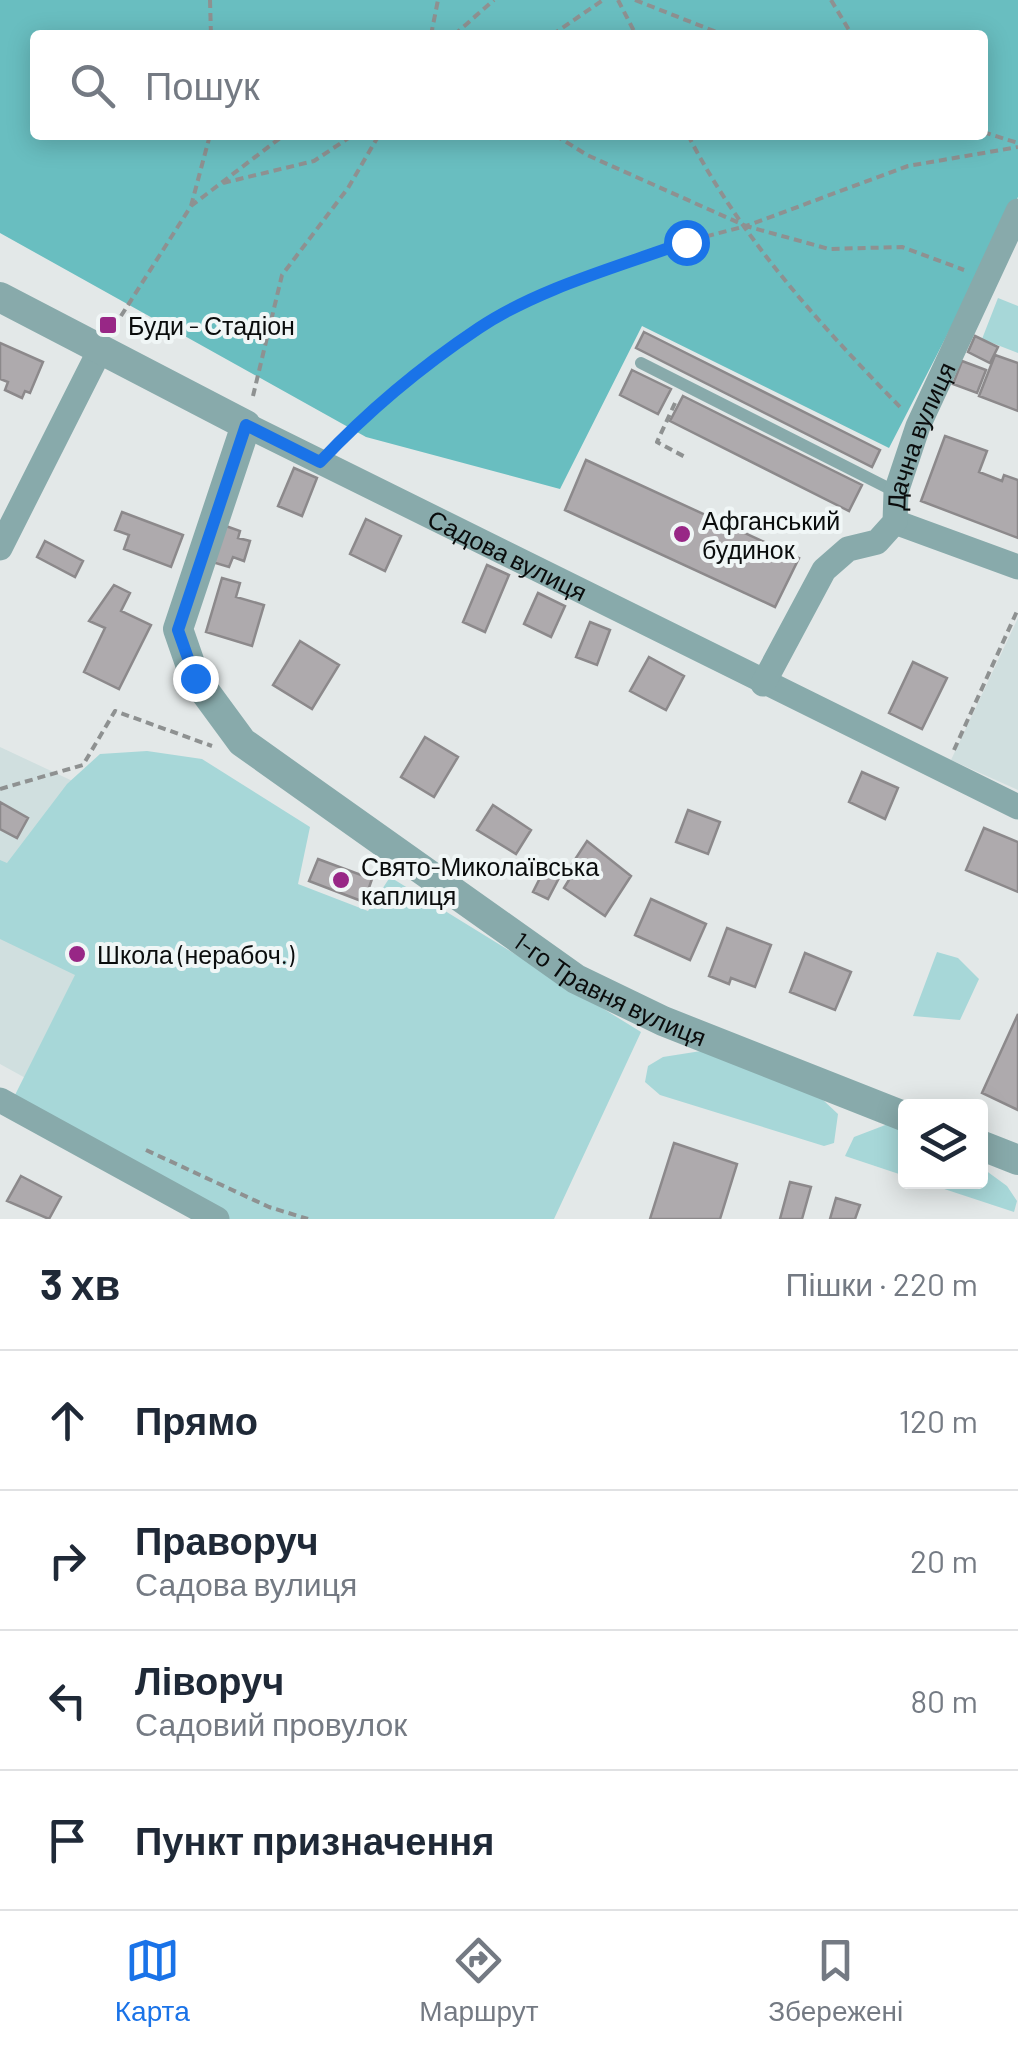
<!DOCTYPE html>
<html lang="uk">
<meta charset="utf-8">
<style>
:root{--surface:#fff;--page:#f6f6f7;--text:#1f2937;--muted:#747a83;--line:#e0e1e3;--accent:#1a73e8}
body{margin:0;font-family:Barlow,sans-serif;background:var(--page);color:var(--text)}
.controls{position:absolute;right:30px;bottom:30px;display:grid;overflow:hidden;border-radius:10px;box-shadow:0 5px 25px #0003}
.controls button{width:90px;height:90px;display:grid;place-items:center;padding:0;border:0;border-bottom:2px solid var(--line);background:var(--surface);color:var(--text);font:50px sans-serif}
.stop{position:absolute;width:30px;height:30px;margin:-22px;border:8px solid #1a73e8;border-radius:50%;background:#fff}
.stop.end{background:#1a73e8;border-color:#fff;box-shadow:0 2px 10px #0008}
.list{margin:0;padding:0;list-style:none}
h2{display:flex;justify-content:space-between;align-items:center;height:130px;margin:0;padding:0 40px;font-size:42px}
h2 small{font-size:32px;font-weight:400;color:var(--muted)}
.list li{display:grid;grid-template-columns:65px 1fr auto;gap:30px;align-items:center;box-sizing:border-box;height:140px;padding:0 40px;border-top:2px solid var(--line)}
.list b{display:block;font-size:38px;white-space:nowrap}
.list p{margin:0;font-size:32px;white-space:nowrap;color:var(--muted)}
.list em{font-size:32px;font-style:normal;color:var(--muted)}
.icon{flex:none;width:55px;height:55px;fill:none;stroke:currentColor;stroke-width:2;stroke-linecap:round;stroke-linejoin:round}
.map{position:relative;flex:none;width:1018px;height:1219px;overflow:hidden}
.search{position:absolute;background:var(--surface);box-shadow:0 5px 25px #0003;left:30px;right:30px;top:30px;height:110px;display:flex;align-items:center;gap:25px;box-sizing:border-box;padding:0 35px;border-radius:10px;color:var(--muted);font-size:38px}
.sheet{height:690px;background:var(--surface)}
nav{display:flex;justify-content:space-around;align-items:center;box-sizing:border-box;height:140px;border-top:2px solid var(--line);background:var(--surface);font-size:28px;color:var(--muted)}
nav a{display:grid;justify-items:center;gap:5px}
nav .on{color:var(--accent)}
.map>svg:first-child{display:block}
.built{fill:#d0dfdf}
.green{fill:#a7d7d8}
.forest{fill:#69bec0;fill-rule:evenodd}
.building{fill:#aeaaad;stroke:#8c898b;stroke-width:2.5}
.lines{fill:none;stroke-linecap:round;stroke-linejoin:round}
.path{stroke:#8e9191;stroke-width:4;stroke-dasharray:8 5;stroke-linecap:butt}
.service{stroke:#88aaab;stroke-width:12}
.minor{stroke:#88aaab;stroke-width:25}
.tertiary{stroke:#88aaab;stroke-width:30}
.route{stroke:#1a73e8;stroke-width:12}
.poi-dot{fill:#982786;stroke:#f0f6f6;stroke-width:4}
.labels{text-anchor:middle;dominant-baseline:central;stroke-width:8;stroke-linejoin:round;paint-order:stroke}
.poi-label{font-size:25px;fill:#0a0c0c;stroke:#f0f6f6;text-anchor:start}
.street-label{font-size:25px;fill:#0a0c0c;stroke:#f0f6f6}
</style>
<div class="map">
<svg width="1018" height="1219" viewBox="0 0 1018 1219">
<rect width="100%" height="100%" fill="#e3e8e8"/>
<path class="built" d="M 1018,618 L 1018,790 L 951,760 Z
M 0,747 L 207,844 L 80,1108 L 0,1064 Z"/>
<path class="green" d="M 998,298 L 1018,306 L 1018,353 L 982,339 Z
M 147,751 L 202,759 L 310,827 L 298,884 L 368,911 L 390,877 L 641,1032 L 554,1219 L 221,1219 L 13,1099 L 75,975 L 0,939 L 0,860 L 7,863 L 67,784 L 100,754 Z
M 937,952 L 958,958 L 979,979 L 960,1020 L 913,1016 Z
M 701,1051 L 822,1099 L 838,1114 L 834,1143 L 824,1146 L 660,1095 L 645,1082 L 648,1066 L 663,1057 Z
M 888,1124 L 905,1132 L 905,1176 L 845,1156 L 854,1137 Z
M 981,1167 L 1007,1186 L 1017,1201 L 1014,1212 L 923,1182 L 980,1182 Z"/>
<path class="forest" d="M 0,0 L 1018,0 L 1018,197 L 889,448 L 642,326 L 560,489 L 366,437 L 0,233 ZM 35,35 L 983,35 L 983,135 L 35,135 Z"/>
<path class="building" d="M 644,332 L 880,450 L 872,467 L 636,348 Z
M 975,336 L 998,347 L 990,363 L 968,352 Z
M 0,343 L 43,362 L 30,393 L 25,391 L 22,398 L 5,390 L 8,382 L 0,379 Z
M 995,355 L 1018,363 L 1018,411 L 979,396 Z
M 962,361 L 986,370 L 977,393 L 953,384 Z
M 632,370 L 671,389 L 658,414 L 620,395 Z
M 683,396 L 862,485 L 849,511 L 670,421 Z
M 945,436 L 987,451 L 979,472 L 1002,481 L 1004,475 L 1018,480 L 1018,538 L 921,501 Z
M 586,460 L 799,558 L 775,607 L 565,510 Z
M 294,468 L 317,478 L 302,516 L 278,506 Z
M 122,512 L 183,535 L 171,567 L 124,549 L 129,535 L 115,530 Z
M 366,519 L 401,536 L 385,571 L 350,554 Z
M 223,525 L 240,531 L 238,538 L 250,541 L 244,561 L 233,557 L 229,567 L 212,562 Z
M 45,541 L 83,561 L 75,577 L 37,557 Z
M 487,565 L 509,575 L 485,632 L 463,622 Z
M 222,578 L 240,583 L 236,597 L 264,605 L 252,646 L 206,632 Z
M 114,585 L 130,593 L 121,611 L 151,625 L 119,689 L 84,672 L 105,628 L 89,621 Z
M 538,593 L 565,606 L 551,637 L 524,624 Z
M 590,622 L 610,630 L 597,665 L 576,657 Z
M 300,641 L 339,665 L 312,709 L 273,685 Z
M 649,657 L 684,676 L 666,710 L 630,691 Z
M 913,662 L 947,678 L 922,729 L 889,713 Z
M 425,737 L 458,757 L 434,797 L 401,777 Z
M 862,772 L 898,788 L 885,819 L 849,802 Z
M 0,802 L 28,818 L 17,838 L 0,829 Z
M 493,805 L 531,830 L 516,854 L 477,830 Z
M 688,810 L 720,822 L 708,854 L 676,842 Z
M 984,828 L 1018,842 L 1018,892 L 966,870 Z
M 587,841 L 631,876 L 605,916 L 564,888 L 575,870 L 570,867 Z
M 318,859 L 372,879 L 364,902 L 309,881 Z
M 545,868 L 560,876 L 548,899 L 533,892 Z
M 651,899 L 706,924 L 690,960 L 635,935 Z
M 727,928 L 771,945 L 755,987 L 731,978 L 729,984 L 709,976 Z
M 805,953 L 851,972 L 835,1010 L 790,992 Z
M 1018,1014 L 1018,1110 L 982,1093 Z
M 674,1143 L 737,1164 L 720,1219 L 650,1219 Z
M 21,1176 L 61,1197 L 49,1219 L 7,1201 Z
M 790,1182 L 811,1187 L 802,1219 L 780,1219 Z
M 836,1198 L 860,1205 L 855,1219 L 830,1219 Z"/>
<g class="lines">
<path class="path" d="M 210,0 L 211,35
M 618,0 L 636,35
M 635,0 L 724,35
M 831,0 L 852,35
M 431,35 L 438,0
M 454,35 L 494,0
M 552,35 L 603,0
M 983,132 L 1018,143
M 555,135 L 587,155 L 746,226 L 908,166 L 1018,147
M 688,135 C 740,237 821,326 901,408
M 223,183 L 314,161 L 353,135
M 191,206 L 210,135
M 114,327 L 191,206 L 284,135
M 253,396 L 282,275 L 348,188 L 379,135
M 675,403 L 657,442 L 687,458
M 337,444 L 359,421 L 481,326 L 554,292 L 685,242 L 746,226 L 829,249 L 902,247 L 964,270
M 954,750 L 1018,609
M 0,789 L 83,765 L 115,711 L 212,746
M 146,1150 L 269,1207 L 308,1219"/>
<path class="service" d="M 641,363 L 896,492"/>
<g class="minor">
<path id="s1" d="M 246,425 L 1018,807"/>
<path d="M 895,522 L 1018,567"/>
<path d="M 0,548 L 101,348"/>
<path id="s2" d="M 763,684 L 824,570 L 848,549 L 877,542 L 895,522 L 896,492 L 918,426 L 1018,211"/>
<path d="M 0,1100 L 217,1219"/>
</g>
<g class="tertiary">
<path id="s3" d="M 0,297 L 246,425 L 178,629 L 195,678 L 242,742 L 576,979 L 663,1021 L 906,1117"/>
<path d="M 980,1145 L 1018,1160"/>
</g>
</g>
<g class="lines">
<path class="route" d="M 195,678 L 178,630 L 246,425 L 320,462 C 367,412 422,366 479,328 C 539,288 618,267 686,242"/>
</g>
<g class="poi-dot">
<rect x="98" y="315" width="20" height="20" rx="5"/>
<circle cx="682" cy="534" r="10"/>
<circle cx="341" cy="880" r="10"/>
<circle cx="77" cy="954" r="10"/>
</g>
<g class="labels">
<g class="poi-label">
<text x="128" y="325">Буди - Стадіон</text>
<text x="702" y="520">Афганський<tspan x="702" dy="29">будинок</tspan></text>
<text x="361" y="866">Свято-Миколаївська<tspan x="361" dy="29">каплиця</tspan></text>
<text x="97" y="954">Школа (нерабоч.)</text>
</g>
<g class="street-label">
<text stroke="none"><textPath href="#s2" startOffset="308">Дачна вулиця</textPath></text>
<text stroke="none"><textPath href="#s1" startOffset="292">Садова вулиця</textPath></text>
<text stroke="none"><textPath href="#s3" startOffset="1068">1-го Травня вулиця</textPath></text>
</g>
</g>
</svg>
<div class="controls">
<button><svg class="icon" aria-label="layers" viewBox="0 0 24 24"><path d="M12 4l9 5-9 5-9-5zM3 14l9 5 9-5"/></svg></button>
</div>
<div class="stop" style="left:686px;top:242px"></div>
<div class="stop end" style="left:195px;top:678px"></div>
<div class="search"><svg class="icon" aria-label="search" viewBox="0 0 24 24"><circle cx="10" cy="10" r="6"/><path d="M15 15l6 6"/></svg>Пошук</div>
</div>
<section class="sheet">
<h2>3 хв<small>Пішки · 220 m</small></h2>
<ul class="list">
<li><svg class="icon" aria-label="ahead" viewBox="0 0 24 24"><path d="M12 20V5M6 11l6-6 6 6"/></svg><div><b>Прямо</b></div><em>120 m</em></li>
<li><svg class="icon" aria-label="right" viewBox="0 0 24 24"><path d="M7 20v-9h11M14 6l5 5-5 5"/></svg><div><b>Праворуч</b><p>Садова вулиця</p></div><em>20 m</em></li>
<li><svg class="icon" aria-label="left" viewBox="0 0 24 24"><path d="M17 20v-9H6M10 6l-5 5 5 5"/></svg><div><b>Ліворуч</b><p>Садовий провулок</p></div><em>80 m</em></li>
<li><svg class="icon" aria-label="arrive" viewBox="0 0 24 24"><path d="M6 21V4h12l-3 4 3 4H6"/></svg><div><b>Пункт призначення</b></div></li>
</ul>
</section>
<nav>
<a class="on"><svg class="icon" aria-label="map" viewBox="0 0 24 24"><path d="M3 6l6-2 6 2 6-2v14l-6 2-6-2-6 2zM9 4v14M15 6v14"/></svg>Карта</a>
<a><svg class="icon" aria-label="directions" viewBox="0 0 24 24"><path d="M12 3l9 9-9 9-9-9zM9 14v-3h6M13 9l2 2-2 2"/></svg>Маршрут</a>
<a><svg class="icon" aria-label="saved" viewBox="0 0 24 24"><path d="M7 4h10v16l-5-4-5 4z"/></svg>Збережені</a>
</nav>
